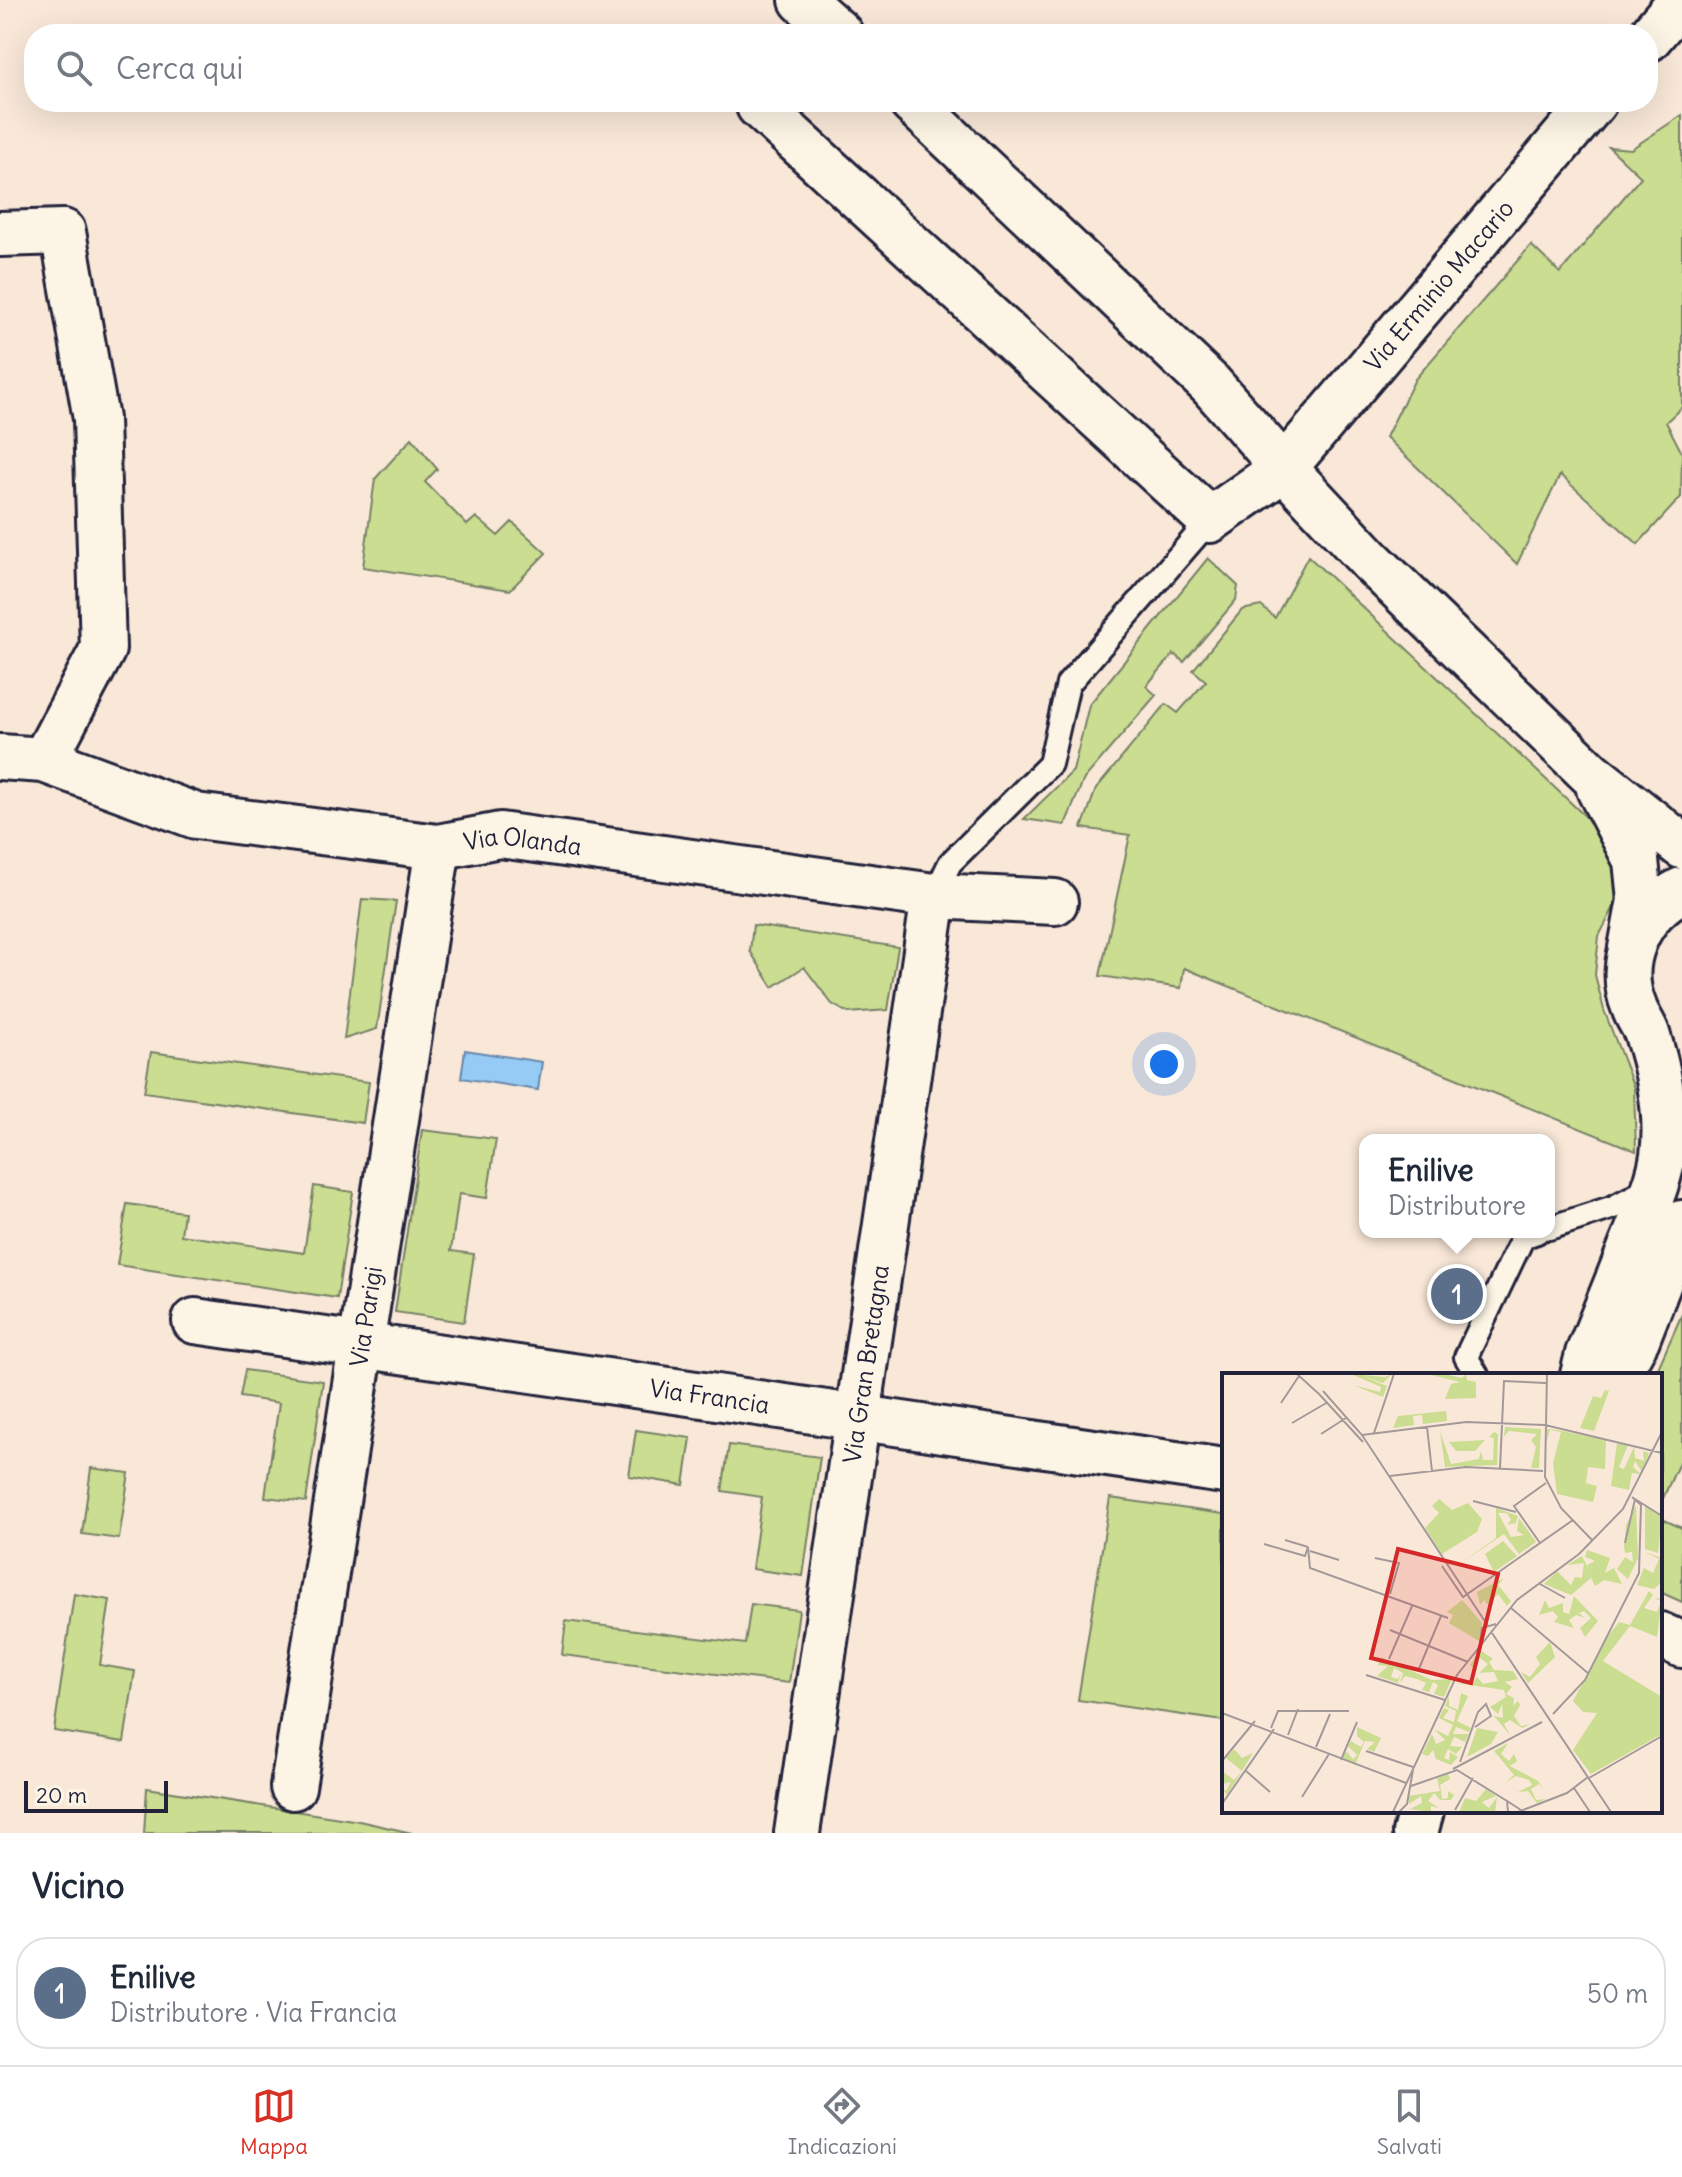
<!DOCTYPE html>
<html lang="it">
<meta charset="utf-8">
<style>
:root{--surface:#fff;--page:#f2f2f3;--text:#1f2937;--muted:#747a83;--line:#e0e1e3;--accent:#d93025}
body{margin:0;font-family:Delius,sans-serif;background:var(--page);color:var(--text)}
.scale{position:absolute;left:24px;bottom:20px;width:144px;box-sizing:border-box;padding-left:8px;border:4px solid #22223b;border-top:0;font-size:22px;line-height:28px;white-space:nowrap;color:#22223b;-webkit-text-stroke:6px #fcf5e5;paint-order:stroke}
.you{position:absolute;left:1164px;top:1064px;width:28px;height:28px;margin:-20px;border:6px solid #fff;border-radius:50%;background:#1a73e8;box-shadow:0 0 0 12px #1a73e833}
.badge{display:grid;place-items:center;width:52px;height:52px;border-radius:50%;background:var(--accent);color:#fff;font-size:26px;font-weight:700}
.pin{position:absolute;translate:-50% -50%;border:4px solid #fff;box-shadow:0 2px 8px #0006}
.popup{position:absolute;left:1359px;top:1134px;width:196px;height:104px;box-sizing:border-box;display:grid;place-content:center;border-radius:16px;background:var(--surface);filter:drop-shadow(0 2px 6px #0005);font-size:26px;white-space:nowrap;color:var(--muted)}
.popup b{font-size:30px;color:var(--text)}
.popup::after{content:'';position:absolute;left:50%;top:100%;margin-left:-16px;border:16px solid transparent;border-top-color:var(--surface)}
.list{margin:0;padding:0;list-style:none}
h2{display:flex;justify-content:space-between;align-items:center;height:104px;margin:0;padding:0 32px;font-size:34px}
h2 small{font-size:26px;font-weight:400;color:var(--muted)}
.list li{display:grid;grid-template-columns:52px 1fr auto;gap:24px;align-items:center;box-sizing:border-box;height:112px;margin:0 16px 16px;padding:0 16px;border:2px solid var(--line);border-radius:32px}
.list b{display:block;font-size:30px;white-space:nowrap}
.list p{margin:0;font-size:26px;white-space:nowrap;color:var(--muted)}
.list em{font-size:26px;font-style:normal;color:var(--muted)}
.icon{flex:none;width:44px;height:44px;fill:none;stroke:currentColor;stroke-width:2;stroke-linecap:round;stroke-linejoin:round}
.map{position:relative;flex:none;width:1682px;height:1833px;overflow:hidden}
.search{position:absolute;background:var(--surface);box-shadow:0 8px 32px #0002;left:24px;right:24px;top:24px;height:88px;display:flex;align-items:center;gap:20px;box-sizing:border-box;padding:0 28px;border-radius:32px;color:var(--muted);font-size:30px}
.sheet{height:232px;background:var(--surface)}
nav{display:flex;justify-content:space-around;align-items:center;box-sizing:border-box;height:112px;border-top:2px solid var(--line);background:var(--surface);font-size:22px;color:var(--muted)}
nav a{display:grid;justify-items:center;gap:4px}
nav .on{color:var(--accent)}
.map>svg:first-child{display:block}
.green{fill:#cbdd91;stroke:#768066;stroke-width:2}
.water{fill:#95cbf4;stroke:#6787aa;stroke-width:2}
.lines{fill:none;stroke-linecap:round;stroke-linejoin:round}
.service-casing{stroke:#22223b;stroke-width:28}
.minor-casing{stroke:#22223b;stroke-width:50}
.secondary-casing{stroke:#22223b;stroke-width:50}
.service{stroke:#fcf5e5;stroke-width:22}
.minor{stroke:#fcf5e5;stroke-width:44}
.secondary{stroke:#fcf5e5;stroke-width:44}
.labels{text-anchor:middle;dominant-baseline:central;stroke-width:6;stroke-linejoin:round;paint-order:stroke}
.street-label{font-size:24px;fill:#22223b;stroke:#fcf5e5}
.inset-road{fill:none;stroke:#a39999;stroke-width:2}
.view{fill:#d62828;fill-opacity:0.15;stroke:#d62828;stroke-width:4}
.inset-edge{fill:none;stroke:#22223b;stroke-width:4}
</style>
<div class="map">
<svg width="1682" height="1833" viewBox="0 0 1682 1833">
<rect width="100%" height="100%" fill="#f9e8d8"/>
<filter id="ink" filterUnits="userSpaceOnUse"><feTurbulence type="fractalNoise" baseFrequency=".0125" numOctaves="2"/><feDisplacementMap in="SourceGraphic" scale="16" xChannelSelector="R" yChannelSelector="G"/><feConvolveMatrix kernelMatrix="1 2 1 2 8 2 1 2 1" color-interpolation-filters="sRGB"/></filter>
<g filter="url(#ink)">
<path class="green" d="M 1682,115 L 1682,407 L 1666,422 L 1682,453 L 1681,497 L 1638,544 L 1560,475 L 1517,564 L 1386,437 L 1415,379 L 1531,245 L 1560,273 L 1641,177 L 1609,147 L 1631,149 Z
M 412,438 L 437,469 L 425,482 L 467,525 L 476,517 L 498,536 L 512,522 L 546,553 L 510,590 L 363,567 L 375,479 Z
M 1308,556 L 1587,818 L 1610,847 L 1620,879 L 1613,909 L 1599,936 L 1595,975 L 1604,1010 L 1634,1088 L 1636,1151 L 1184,968 L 1181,988 L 1100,976 L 1130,835 L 1082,828 L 1096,789 L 1166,704 L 1178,713 L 1206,681 L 1193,670 L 1242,610 L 1261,606 L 1275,618 Z
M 1208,558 L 1238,586 L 1236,600 L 1184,662 L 1174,654 L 1146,686 L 1156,695 L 1084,779 L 1065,825 L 1024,819 L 1073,771 L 1089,705 Z
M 362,899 L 396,901 L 377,1029 L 344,1039 Z
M 753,925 L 898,947 L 888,1010 L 848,1013 L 832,1004 L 804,967 L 773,987 L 750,951 Z
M 151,1052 L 369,1082 L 363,1123 L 144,1092 Z
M 422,1130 L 496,1139 L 487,1198 L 459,1194 L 451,1251 L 474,1254 L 464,1322 L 395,1312 Z
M 314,1186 L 353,1192 L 337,1298 L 117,1265 L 127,1204 L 184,1212 L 181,1235 L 304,1253 Z
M 1682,1314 L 1682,1456 L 1660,1505 L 1660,1375 L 1655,1375 Z
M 245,1370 L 323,1381 L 306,1502 L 265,1497 L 279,1403 L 240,1397 Z
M 636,1430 L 691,1438 L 684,1485 L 629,1476 Z
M 729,1445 L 820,1457 L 803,1576 L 752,1569 L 762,1497 L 722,1491 Z
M 91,1468 L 129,1473 L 119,1539 L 82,1534 Z
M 1110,1498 L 1224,1514 L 1224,1721 L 1078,1700 Z
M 1660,1518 L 1682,1528 L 1682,1602 L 1660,1592 Z
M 74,1594 L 110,1600 L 100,1665 L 135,1671 L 124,1742 L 54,1731 Z
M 751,1604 L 799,1610 L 789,1683 L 562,1655 L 566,1621 L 745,1644 Z
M 147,1788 L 359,1821 L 412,1833 L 144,1833 Z"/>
<path class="water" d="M 465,1050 L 542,1062 L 538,1090 L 461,1078 Z"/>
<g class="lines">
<g class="service-casing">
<path id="service" d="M 934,896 L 950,863 L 1050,764 L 1068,684 L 1210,520
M 1549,1228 L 1614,1207 L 1652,1187
M 1477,1375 L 1466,1357 L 1523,1237 L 1537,1232"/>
</g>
<g class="minor-casing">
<g id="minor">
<path d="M 802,0 L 840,34"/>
<path d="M 1648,39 L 1681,0"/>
<path d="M 912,102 L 1211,385 L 1284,468 L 1371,561 L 1590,773 L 1682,846"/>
<path id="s1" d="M 759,106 L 1210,520 L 1284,468 L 1594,102"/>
<path d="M 0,234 L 63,232 L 96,419 L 103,649 L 44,760"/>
<path id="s2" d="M 0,757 L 44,760 L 196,816 L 438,847 L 500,835 L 934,896 L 1055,902"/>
<path d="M 1599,789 L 1636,860 L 1640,900 L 1631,948"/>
<path id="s3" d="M 195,1321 L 1224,1471"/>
<path d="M 1660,1635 L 1682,1645"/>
<path id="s4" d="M 293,1787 L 438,847"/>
<path id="s5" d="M 797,1833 L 934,896"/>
</g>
</g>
<g class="secondary-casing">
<path id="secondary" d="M 1583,1375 L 1588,1354 C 1604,1315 1620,1275 1636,1235 C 1646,1209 1659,1183 1663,1155 C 1668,1116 1659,1071 1647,1034 C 1644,1025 1637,1017 1634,1007 C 1615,961 1640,911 1682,890
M 1617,1375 L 1637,1339 L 1682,1223
M 1415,1833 L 1421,1811"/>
</g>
<use href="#service" class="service"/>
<use href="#minor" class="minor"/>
<use href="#secondary" class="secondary"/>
</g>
</g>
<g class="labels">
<g class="street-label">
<text stroke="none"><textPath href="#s1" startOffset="942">Via Erminio Macario</textPath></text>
<text stroke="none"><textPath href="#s2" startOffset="536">Via Olanda</textPath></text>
<text stroke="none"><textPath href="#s4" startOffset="476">Via Parigi</textPath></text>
<text stroke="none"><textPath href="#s5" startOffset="474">Via Gran Bretagna</textPath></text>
<text stroke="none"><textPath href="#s3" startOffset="520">Via Francia</textPath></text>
</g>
</g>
<g transform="translate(1222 1373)">
<rect width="440" height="440" fill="#f9e8d8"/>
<path d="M 129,1 L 163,4 L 170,1 L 161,10 L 140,3 L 165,13 L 161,24 L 131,12 L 158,19 L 159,14 ZM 222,1 L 240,5 L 244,1 L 245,7 L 254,9 L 254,25 L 223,26 L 229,11 L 238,9 L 209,2 ZM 383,17 L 387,18 L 372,58 L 358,55 L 371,23 L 379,25 ZM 224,38 L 225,48 L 201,51 L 200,42 L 191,43 L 192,52 L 171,55 L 176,43 ZM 283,54 L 319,56 L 317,95 L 309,95 L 314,74 L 309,67 L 315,61 L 287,58 L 282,63 ZM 325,56 L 335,57 L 384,67 L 383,96 L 366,94 L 364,110 L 375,113 L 371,129 L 335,121 L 331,90 L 339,59 L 328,57 L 325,67 ZM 218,58 L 229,91 L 257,86 L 259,78 L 261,87 L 271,87 L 272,65 L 267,64 L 272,59 L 276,61 L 275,92 L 223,94 ZM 263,67 L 253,78 L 234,78 L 227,69 ZM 395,70 L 406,72 L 397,94 L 402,96 L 412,74 L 413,85 L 422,88 L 421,78 L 427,80 L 420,99 L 413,88 L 411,94 L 419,101 L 410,100 L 407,117 L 389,113 ZM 217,126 L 230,137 L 246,130 L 260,146 L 255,159 L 220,181 L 203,155 L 217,140 L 210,133 ZM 414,132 L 416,185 L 406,206 L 395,196 L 403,184 L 411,189 L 410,179 L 403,180 L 402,174 L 404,152 ZM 423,132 L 440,144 L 436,180 L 423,176 ZM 274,135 L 296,143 L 292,155 L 293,150 L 285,152 L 289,147 L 285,140 L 276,140 L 289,164 L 302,162 L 295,158 L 297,145 L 314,169 L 297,181 L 282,161 L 236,192 L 274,165 ZM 281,168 L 295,183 L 272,199 L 263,181 ZM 365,177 L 388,185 L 383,200 L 392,195 L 400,211 L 382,207 L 373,213 L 369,205 L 349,222 L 322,211 L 335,198 L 349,212 L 353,204 L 360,205 L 362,190 L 345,192 L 360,183 L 368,199 L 365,192 L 373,188 L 363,184 ZM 423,179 L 440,185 L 440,209 L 432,216 L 415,212 L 422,195 L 431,200 L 437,186 ZM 282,205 L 276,212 L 289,228 L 285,233 L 276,221 L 266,232 L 262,227 L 258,232 L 255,219 ZM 427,218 L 431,222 L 422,235 L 435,239 L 439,228 L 432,225 L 440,226 L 435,264 L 408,253 L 381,288 L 440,324 L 440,361 L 369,401 L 351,377 L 375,340 L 361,339 L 351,328 L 386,263 L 397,249 L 408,252 ZM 352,223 L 376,248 L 363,264 L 358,255 L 369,245 L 362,238 L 357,240 L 363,245 L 354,242 L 347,247 L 352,255 L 332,249 L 336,244 L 331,238 L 317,242 L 323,227 L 327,235 L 341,230 L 341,239 L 347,241 ZM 240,227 L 260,250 L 257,268 L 227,250 L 231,242 L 225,239 ZM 328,269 L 333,284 L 306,310 L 299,299 L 308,304 L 318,291 L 314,284 ZM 258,277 L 271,286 L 267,289 L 272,297 L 291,298 L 296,306 L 283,309 L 290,314 L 284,321 L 292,325 L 291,333 L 296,328 L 298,332 L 292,343 L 299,353 L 308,351 L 300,355 L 288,347 L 282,351 L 288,362 L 272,343 L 281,345 L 280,331 L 276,341 L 268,334 L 284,324 L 282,317 L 234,310 L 251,310 L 255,304 L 261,311 L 276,308 L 272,299 L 257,300 L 266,291 L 258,285 L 253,290 L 255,298 L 248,292 ZM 159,284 L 210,307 L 230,306 L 222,324 L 212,321 L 216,312 L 211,309 L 207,319 L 200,317 L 204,310 L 195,306 L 183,303 L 178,310 L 181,300 L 172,295 L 169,304 L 176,306 L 179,301 L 176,310 L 155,303 L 166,293 L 156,292 ZM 239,320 L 246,323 L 235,348 L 249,355 L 247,359 L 234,354 L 231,361 L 247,361 L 243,369 L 232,364 L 228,373 L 240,374 L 234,381 L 226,376 L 222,385 L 227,387 L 228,379 L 236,384 L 229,392 L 214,386 L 211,377 L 206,383 L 200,381 L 210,361 L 214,371 L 223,367 L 212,356 L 226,363 L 231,352 L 217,345 L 222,335 L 227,337 L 221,345 L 232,349 L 234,338 L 223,333 L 227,323 L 227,333 L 236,337 ZM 135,354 L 159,365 L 152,379 L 145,376 L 153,369 L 143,368 L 133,392 L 121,385 L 124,378 L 131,386 L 135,382 L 126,373 L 129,368 L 139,374 L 142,369 L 135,363 ZM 255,355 L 276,359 L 269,371 L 245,384 ZM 286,370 L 279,381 L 287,388 L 292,381 L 295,388 L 288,393 L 316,408 L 321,416 L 317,411 L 309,416 L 314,427 L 324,426 L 315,430 L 306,418 L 296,419 L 310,412 L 307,407 L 294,403 L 283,410 L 292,402 L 272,378 ZM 12,376 L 20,385 L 31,380 L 5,422 L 0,415 L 4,418 L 9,409 L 0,411 L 0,398 L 12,407 L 20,398 L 4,385 ZM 226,401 L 228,406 L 218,412 L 220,426 L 226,425 L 226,418 L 232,422 L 229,427 L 218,427 L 212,420 L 206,428 L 217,435 L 209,433 L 209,439 L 188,436 L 200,430 L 199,423 L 187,431 L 186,423 L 218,418 L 215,405 ZM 264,416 L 274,423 L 260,429 L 267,435 L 275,424 L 273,439 L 237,439 L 243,425 L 254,428 Z" fill="#cbdd91"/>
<path class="inset-road" d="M 75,1 L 97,21M 325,1 L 323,104 L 339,135 L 371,168M 101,18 L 140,62 L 266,253M 97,21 L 141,69M 59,30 L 77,3M 70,50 L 106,29M 205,54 L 210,98M 152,60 L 172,1M 99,61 L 124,45M 140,62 L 244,49 L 323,52 L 440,80M 278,95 L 282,8 L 324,10M 168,103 L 244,94 L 321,98M 251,128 L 294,139M 63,167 L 86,174M 318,170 L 292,133 L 324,110M 403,170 L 413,126 L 440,143M 42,171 L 83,183 L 86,174M 86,174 L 88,195 L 226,245M 88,178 L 117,187M 153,185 L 177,190 L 168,221M 220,193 L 241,224 L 351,147M 318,211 L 343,225M 289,235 L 367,301M 168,257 L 246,289M 270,260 L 389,439M 258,269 L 260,255 L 274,251M 167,286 L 190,233M 196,298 L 219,243M 144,302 L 223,327M 0,340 L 184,410M 331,341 L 363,307 L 417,200 L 419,132 L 410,124M 49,355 L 56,338 L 127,338M 66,362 L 76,336M 94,374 L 108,341M 144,378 L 191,394M 119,387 L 135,349M 0,388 L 33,348M 238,389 L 256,339 L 264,331 L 269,343 L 253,354M 231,396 L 320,349M 24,398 L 48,419M 367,405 L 440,363M 189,413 L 235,397 L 285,428M 352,415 L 368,439M 80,424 L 107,381M 0,431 L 52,356M 233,437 L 251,405M 171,439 L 235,302 L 295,227 L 357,181 L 401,136 L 440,59M 177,439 L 185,431 L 191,397M 286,439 L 285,428 L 299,437M 296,439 L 345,420 L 366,404"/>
<path class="view" d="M 176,176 L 276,201 L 249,310 L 149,285 Z"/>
<rect width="440" height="440" class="inset-edge"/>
</g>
</svg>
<div class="scale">20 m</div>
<div class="you"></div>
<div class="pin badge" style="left:1457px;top:1294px;background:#5c6f8a">1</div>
<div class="popup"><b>Enilive</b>Distributore</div>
<div class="search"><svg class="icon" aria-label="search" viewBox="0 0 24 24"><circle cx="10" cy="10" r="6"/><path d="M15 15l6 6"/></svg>Cerca qui</div>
</div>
<section class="sheet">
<h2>Vicino<small></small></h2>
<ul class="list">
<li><span class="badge" style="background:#5c6f8a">1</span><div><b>Enilive</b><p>Distributore · Via Francia</p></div><em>50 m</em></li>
</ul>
</section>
<nav>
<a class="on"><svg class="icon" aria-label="map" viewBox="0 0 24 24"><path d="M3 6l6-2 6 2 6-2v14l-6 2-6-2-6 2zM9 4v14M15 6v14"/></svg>Mappa</a>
<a><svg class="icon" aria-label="directions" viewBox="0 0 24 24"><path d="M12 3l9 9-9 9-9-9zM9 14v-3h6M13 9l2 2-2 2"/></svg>Indicazioni</a>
<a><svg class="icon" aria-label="saved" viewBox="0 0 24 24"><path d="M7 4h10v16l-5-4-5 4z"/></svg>Salvati</a>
</nav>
